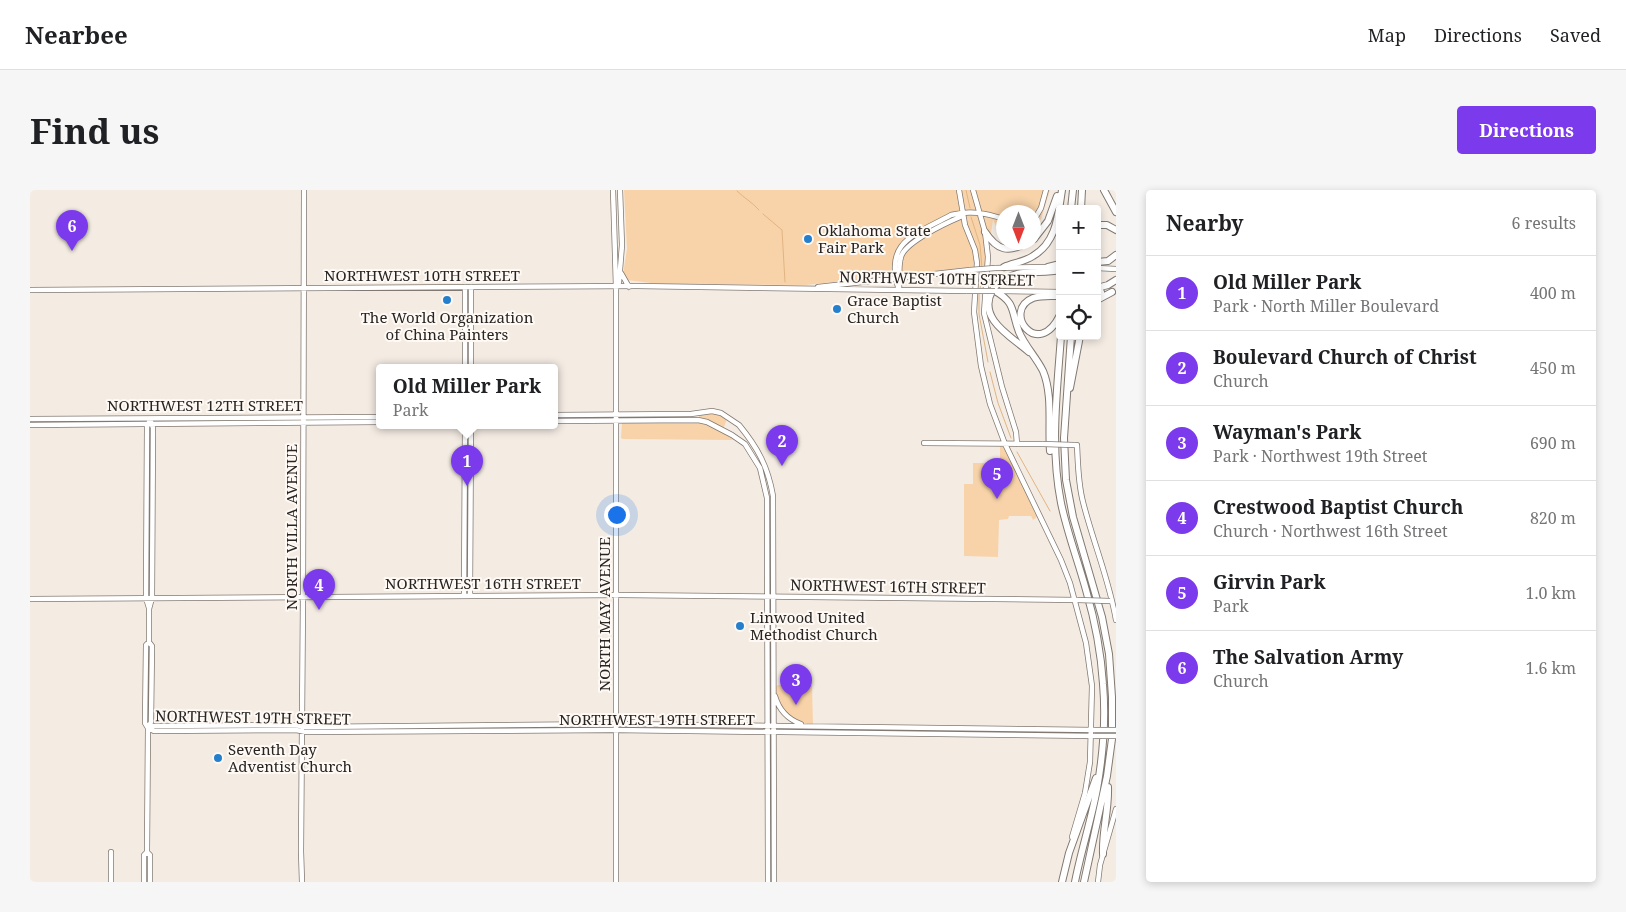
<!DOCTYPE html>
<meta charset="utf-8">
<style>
:root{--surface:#fff;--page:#f6f6f6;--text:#202124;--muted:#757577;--line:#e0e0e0;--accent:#7c3aed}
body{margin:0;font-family:"Noto Serif",serif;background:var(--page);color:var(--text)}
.controls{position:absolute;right:15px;top:15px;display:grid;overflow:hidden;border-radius:5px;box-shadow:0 2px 8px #0003}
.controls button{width:45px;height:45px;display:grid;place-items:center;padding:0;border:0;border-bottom:1px solid var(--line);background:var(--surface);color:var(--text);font:25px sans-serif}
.compass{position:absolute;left:966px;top:15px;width:45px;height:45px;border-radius:50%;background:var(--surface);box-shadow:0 2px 8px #0003;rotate:180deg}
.you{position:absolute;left:586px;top:324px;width:18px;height:18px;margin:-12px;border:4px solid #fff;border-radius:50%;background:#1a73e8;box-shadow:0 0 0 8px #1a73e833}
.badge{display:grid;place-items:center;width:32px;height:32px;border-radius:50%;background:var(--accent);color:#fff;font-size:16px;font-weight:700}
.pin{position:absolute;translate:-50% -41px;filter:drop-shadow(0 1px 2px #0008)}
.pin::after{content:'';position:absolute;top:26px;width:18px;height:15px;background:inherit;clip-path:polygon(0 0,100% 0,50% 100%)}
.popup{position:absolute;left:346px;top:174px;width:182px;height:65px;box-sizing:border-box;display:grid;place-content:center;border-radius:5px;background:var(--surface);filter:drop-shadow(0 1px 4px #0005);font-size:16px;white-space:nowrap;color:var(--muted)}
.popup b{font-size:19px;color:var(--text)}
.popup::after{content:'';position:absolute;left:50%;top:100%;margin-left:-10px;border:10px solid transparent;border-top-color:var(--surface)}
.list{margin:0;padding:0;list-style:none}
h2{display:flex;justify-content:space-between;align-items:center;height:65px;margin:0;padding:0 20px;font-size:21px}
h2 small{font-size:16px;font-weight:400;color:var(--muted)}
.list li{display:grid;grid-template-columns:32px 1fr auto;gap:15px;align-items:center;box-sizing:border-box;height:75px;padding:0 20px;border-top:1px solid var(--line)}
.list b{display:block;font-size:19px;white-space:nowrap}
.list p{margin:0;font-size:16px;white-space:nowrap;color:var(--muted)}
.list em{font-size:16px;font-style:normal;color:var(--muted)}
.icon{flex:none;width:28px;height:28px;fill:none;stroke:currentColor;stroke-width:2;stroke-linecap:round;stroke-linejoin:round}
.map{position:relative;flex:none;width:1086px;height:692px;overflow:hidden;border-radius:5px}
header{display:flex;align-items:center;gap:30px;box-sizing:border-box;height:70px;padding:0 25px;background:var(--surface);border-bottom:1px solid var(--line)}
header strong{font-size:24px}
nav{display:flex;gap:28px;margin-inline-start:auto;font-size:18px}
.intro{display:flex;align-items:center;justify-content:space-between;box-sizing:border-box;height:120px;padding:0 30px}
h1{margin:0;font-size:35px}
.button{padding:12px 22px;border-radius:5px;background:var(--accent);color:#fff;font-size:18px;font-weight:700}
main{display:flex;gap:30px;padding:0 30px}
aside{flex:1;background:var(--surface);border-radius:5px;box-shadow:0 2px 8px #0003}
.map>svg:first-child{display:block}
.green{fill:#f8d3a9}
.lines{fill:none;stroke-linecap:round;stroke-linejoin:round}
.stream{stroke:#e0b482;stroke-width:1}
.secondary-casing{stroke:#817972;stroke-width:6}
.highway-casing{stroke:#817972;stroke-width:8}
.secondary{stroke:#fff;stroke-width:4.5}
.highway{stroke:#fff;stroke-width:6}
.secondary-bridge-casing{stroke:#817972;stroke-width:6;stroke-linecap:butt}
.secondary-bridge{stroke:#fff;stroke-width:4.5}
.poi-dot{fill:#267fcc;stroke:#fef9f4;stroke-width:2}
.labels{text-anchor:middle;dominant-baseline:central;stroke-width:4;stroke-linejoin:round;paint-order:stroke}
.poi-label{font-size:15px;fill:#272421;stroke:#fef9f4;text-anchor:start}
.street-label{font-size:15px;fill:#272421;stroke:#fef9f4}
</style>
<header>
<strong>Nearbee</strong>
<nav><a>Map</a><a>Directions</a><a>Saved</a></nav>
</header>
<div class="intro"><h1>Find us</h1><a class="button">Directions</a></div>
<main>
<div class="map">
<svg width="1086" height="692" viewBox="0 0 1086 692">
<rect width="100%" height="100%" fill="#f4ece3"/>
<path class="green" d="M 594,0 L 1020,0 L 1011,29 L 1004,37 L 1004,22 L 974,22 L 973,44 L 968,40 L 963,30 L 959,57 L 960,75 L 776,95 L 629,94 L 597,90 L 593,84 L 597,59 Z
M 681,223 L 690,225 L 697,229 L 694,237 L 692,237 L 669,228 L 669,226 L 670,225 Z
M 592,232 L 669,232 L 681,235 L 704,249 L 701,250 L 593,249 L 591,248 Z
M 970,256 L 974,257 L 1007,327 L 1003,330 L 1001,326 L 979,326 L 978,329 L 969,330 L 968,367 L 934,366 L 934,294 L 943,294 L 943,273 L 970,273 Z
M 748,495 L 782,495 L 783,535 C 763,532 744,518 746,496 Z"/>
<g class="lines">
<path class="stream" d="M 936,0 L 940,18
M 707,1 C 714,8 722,12 729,20
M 733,24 L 752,40 L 755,92
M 941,27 L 950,55 L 952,78
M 950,100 L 952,82
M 949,104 L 949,124 L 958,172
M 960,182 L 968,213 L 981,248
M 987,262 L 1020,321"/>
<g class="secondary-casing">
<path id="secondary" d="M 583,0 L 586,97 L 586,692
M 929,0 L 935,35 L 945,60 L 947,73 L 944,122 L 951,176 L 960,214 L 975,254 L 1031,370 L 1040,393 L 1056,453 L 1062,496 L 1060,572 L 1055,603 L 1042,647
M 943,0 L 955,42 L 958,67 L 954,123 L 972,197 L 986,242 L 987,254
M 1004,30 L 1011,18 L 1016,0
M 965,78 L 1019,77
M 1067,78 L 1086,79
M 591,83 L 599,97
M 587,96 L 589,92 L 592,55 L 590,0
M 788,97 L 940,80
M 869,99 C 870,88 868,77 871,67 C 875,52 916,33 930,27 L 932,23
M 0,100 L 607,96 L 937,101
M 869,100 C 853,51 885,45 921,25 C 940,20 955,23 974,29
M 966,101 L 1030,102
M 435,177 L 435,97
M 441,177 L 441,97
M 524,225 L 661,224 L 682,221 L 691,223 L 709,235 C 728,258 738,277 743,306 L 744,692
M 0,229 L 350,227
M 524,231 L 668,230 L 677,232 L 702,245 L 715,254 L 730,278 L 737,308 L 738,692
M 119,232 L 117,237 L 116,408 L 119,418
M 0,235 L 350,232
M 894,253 L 1013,254
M 1044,255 L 1047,255 C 1048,274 1048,293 1053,312 C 1063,352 1079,389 1086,430
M 434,406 L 435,235
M 440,406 L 441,235
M 0,409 L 591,405 L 1048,410
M 745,506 C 749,520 757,529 771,534
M 118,538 L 124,536 L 265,535 L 276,537 L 592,534 L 1065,540
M 118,538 L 124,541 L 266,540 L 276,542 L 583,540 L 1065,546
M 118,538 L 115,533 L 116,455 L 119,452 L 119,419 L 122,408 L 123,238 L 121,232
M 117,662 L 120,665 L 120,692
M 81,692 L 81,662
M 114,692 L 114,665 L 117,662 L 118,538 L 121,532 L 122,456 L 119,452
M 272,692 L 271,661 L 273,407 L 274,0
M 1068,692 L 1070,675 L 1086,619"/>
</g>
<g class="highway-casing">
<path id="highway" d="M 1074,0 L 1086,22
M 1041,19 L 1043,0
M 1051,19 L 1052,0
M 1067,35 L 1077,35 L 1086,40
M 955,42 C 967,60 978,64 998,52
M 1004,49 L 1018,31 L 1027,6
M 1067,72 L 1078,71 L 1086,65
M 974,77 C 983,73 994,72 1003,66 C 1027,52 1028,25 1032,0
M 1018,77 L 1030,74
M 1067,98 L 1078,95 L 1086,90
M 965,101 C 986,113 981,121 989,142 C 995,156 1006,167 1013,181 C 1023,205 1018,235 1020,261
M 1067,103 L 1071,102
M 1030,106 C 1021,106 1011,105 1003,108 C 971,121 1008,171 1030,125
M 1067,110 L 1082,102
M 1031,146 C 1027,202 1020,257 1031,313 C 1037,342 1048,371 1056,400 C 1065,431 1071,462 1073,494 C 1076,529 1073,565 1067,599 C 1061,631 1051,661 1045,692
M 1041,146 L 1034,248 L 1036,290 L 1043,327 L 1072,427 L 1079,464 L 1082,507 L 1082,549 L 1077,586 L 1054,692
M 999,162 C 982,147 947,129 962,101 C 967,92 977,87 987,84 C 1001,81 1016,83 1030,80
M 1040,198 L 1050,146
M 1073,664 C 1072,641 1079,620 1078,597
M 1032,692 L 1039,663 L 1066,588"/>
</g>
<use href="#secondary" class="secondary"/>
<use href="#highway" class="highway"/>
<g class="secondary-bridge-casing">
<path id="secondary-bridge" d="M 940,80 L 965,78
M 937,101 L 965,101
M 1013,254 L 1044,255
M 1048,410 L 1080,411
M 1065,540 L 1086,540
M 1065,546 L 1086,546"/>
</g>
<use href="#secondary-bridge" class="secondary-bridge"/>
</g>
<g class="poi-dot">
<circle cx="778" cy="49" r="5"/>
<circle cx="417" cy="110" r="5"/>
<circle cx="807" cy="119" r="5"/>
<circle cx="710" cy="436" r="5"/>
<circle cx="188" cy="568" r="5"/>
</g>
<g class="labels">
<g class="poi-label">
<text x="788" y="40">Oklahoma State<tspan x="788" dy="17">Fair Park</tspan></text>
<text x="817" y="110">Grace Baptist<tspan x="817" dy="17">Church</tspan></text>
<text x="417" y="127" text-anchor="middle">The World Organization<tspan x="417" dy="17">of China Painters</tspan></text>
<text x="720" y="427">Linwood United<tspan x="720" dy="17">Methodist Church</tspan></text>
<text x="198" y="559">Seventh Day<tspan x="198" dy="17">Adventist Church</tspan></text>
</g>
<g class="street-label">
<text x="392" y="85">NORTHWEST 10TH STREET</text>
<text transform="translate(907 88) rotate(1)">NORTHWEST 10TH STREET</text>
<text x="175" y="215">NORTHWEST 12TH STREET</text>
<text transform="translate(261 337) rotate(-90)">NORTH VILLA AVENUE</text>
<text x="453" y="393">NORTHWEST 16TH STREET</text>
<text transform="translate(858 396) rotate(1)">NORTHWEST 16TH STREET</text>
<text transform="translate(574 424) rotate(-90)">NORTH MAY AVENUE</text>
<text transform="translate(223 527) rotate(1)">NORTHWEST 19TH STREET</text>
<text x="627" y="529">NORTHWEST 19TH STREET</text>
</g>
</g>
</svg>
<div class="controls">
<button>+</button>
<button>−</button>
<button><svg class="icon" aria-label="locate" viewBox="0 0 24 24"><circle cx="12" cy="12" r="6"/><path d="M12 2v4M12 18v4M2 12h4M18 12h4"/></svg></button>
</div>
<svg class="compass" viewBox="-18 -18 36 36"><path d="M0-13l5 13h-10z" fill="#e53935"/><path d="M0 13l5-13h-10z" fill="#757577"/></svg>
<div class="you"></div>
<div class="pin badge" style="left:437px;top:296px">1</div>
<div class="popup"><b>Old Miller Park</b>Park</div>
<div class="pin badge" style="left:752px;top:276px">2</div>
<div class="pin badge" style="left:766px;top:515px">3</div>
<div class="pin badge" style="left:289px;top:420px">4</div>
<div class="pin badge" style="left:967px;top:309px">5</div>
<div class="pin badge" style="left:42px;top:61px">6</div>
</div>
<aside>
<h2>Nearby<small>6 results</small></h2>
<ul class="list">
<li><span class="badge">1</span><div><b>Old Miller Park</b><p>Park · North Miller Boulevard</p></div><em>400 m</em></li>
<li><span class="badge">2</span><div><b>Boulevard Church of Christ</b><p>Church</p></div><em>450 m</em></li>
<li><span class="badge">3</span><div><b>Wayman's Park</b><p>Park · Northwest 19th Street</p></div><em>690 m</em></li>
<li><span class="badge">4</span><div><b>Crestwood Baptist Church</b><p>Church · Northwest 16th Street</p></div><em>820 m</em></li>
<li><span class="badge">5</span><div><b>Girvin Park</b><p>Park</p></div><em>1.0 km</em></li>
<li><span class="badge">6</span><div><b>The Salvation Army</b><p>Church</p></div><em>1.6 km</em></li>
</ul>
</aside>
</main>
